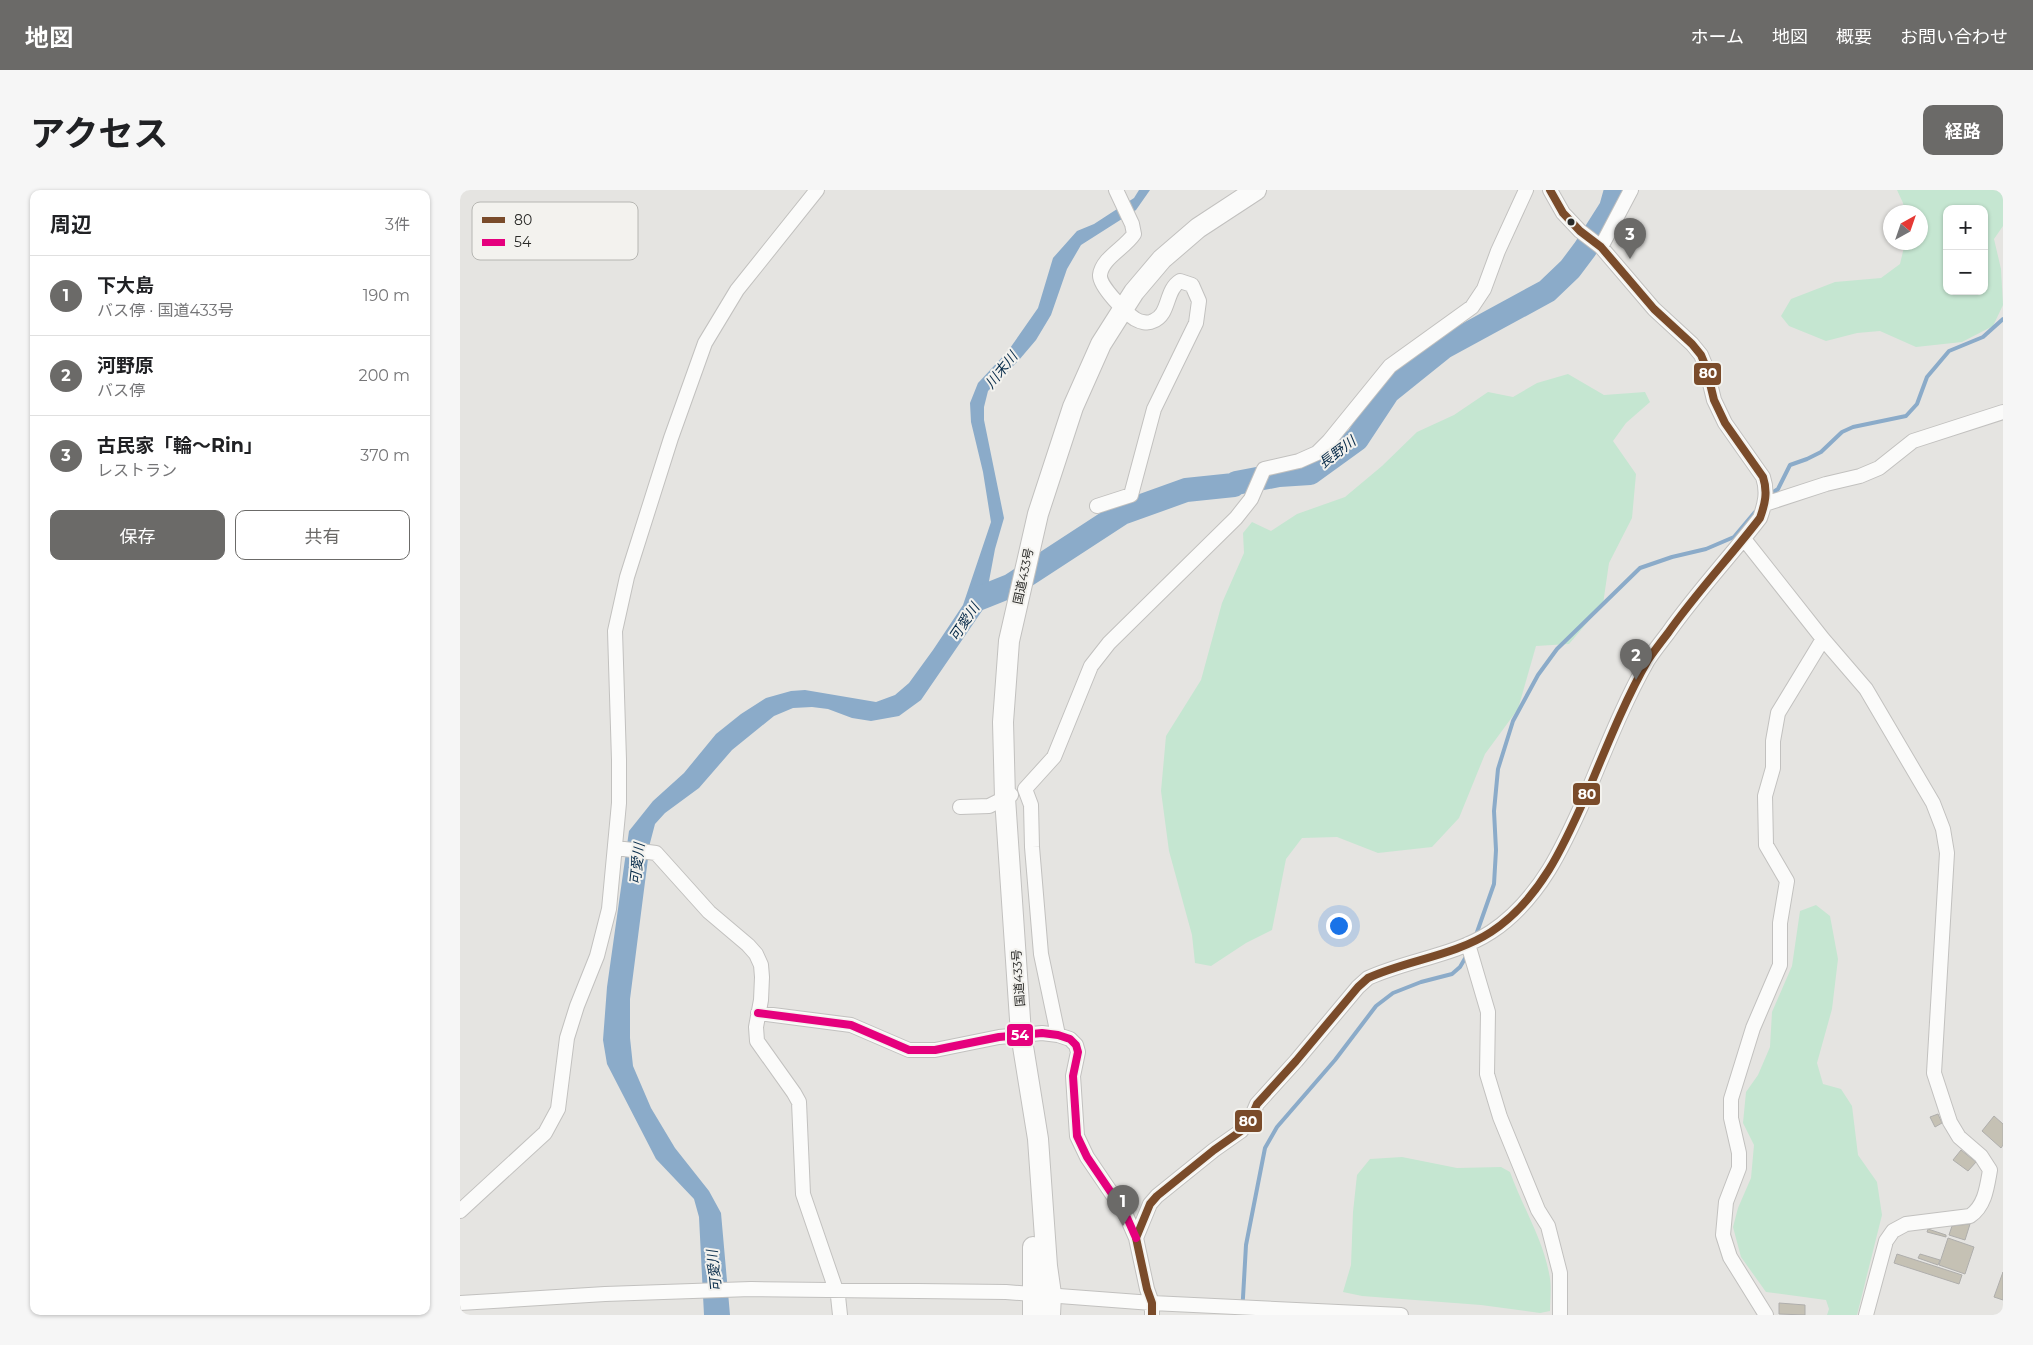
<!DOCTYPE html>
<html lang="ja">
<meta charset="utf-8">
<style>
:root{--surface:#fff;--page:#f6f6f6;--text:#202124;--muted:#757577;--line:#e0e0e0;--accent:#6b6a68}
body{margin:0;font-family:Montserrat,"Noto Sans JP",sans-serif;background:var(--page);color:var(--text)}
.controls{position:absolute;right:15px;top:15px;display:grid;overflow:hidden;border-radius:10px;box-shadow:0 1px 4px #0004}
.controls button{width:45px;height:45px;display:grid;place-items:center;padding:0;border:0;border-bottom:1px solid var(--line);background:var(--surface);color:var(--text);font:25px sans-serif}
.compass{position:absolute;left:1423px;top:15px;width:45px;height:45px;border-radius:50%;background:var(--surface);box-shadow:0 1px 4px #0004;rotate:40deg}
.you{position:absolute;left:878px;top:735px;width:18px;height:18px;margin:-12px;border:4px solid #fff;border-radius:50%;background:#1a73e8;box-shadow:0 0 0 8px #1a73e833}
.badge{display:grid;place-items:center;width:32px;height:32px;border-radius:50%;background:var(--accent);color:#fff;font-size:16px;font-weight:700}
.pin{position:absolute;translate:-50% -41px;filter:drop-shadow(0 1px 2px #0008)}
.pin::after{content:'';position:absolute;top:26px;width:18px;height:15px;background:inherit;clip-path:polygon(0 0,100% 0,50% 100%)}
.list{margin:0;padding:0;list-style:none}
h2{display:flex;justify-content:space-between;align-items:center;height:65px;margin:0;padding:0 20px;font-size:21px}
h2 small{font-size:16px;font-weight:400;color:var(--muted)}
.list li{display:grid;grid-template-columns:32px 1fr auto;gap:15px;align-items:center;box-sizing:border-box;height:80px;padding:0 20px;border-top:1px solid var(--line)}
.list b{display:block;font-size:19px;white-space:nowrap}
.list p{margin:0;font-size:16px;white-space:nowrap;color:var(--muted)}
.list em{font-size:16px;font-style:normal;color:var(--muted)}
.actions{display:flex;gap:10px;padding:15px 20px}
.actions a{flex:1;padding:11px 0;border:1px solid var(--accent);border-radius:10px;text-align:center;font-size:18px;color:var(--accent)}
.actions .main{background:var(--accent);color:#fff}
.map{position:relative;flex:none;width:1543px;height:1125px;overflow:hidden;border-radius:10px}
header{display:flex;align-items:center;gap:30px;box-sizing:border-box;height:70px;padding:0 25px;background:var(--accent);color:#fff}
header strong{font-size:24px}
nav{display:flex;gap:28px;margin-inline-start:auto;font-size:18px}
.intro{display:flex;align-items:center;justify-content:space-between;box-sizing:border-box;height:120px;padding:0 30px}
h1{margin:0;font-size:35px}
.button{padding:12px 22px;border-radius:10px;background:var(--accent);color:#fff;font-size:18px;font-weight:700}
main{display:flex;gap:30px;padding:0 30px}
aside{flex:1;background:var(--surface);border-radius:10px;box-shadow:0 1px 4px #0004}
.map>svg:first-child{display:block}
.green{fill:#c5e6d1;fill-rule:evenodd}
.water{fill:#8babc9}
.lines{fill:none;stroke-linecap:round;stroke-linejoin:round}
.stream{stroke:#8babc9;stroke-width:4}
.river{stroke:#8babc9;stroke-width:24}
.building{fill:#c5c1b4;stroke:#afaeac}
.minor-casing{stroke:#c2c1bf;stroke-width:16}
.highway-casing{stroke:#c2c1bf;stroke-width:22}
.minor{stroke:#fbfbfa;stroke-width:14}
.highway{stroke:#fbfbfa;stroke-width:20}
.bus-1-casing{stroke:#f3f2ee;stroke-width:11}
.bus-2-casing{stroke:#f3f2ee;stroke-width:11}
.bus-1{stroke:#7a4b2a;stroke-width:8}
.bus-2{stroke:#e5007d;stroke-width:8}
.bus-dot{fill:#292927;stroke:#f3f2ee;stroke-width:2}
.labels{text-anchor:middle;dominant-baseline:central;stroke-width:4;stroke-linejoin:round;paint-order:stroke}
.street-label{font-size:12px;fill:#292927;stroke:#f3f2ee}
.water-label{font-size:14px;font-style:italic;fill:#082c4a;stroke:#f3f2ee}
.key{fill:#f3f2ee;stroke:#b6b6b2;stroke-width:1}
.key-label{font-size:14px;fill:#292927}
.line-badge{stroke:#f3f2ee;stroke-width:2}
.badge-label{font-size:14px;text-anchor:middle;font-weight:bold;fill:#fff}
</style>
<header>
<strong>地図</strong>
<nav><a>ホーム</a><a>地図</a><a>概要</a><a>お問い合わせ</a></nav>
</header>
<div class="intro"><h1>アクセス</h1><a class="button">経路</a></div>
<main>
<aside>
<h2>周辺<small>3件</small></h2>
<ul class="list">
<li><span class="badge">1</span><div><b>下大島</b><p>バス停 · 国道433号</p></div><em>190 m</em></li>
<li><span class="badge">2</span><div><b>河野原</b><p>バス停</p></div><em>200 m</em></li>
<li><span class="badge">3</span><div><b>古民家「輪～Rin」</b><p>レストラン</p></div><em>370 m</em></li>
</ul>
<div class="actions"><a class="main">保存</a><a>共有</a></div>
</aside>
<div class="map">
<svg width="1543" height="1125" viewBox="0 0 1543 1125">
<rect width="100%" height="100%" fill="#e5e4e1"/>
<path class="green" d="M 1437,0 L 1543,0 L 1543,36 L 1534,49 L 1541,79 L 1543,115 L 1533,136 L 1502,152 L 1456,157 L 1420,141 L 1397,143 L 1366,151 L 1329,136 L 1321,126 L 1331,109 L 1375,92 L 1421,88 L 1440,74 L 1445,53 L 1460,52 L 1460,22 L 1445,22 L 1443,13 ZM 1487,19 L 1524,19 L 1524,101 L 1487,101 Z
M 1108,184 L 1144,205 L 1185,202 L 1190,212 L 1166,233 L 1153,251 L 1176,284 L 1172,328 L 1149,373 L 1143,414 L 1109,454 L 1076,456 L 1058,519 L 1025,564 L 999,628 L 972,657 L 918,663 L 877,647 L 842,648 L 826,669 L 812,740 L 786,753 L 751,776 L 735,773 L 732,745 L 709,661 L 701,601 L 706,546 L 741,490 L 762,413 L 784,363 L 783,343 L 792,332 L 811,341 L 837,324 L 885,307 L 922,276 L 957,242 L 994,225 L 1028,202 L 1053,207 L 1077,193 Z
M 1356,715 L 1370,726 L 1378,769 L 1372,819 L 1357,873 L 1363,894 L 1381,899 L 1392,916 L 1398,965 L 1417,992 L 1422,1025 L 1397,1125 L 1367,1125 L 1369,1119 L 1366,1110 L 1306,1102 L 1281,1067 L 1273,1037 L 1278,1018 L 1291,988 L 1294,955 L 1283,933 L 1286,902 L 1298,885 L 1310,857 L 1312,822 L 1332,776 L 1340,721 Z
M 942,967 L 997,978 L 1041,977 L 1050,982 C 1062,1016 1082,1047 1089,1083 C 1092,1095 1090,1109 1090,1121 L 1080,1123 L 1021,1115 L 902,1106 L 883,1102 L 891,1075 L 893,1022 L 897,985 L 910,969 Z"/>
<path class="water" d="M 679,0 L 690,0 L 676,20 L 621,55 L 607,79 L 591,125 L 576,150 L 559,170 L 528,201 L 524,217 L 524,230 L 544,328 L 535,359 L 524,418 L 461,510 L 439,526 L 411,531 L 392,528 L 368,519 L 352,517 L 333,518 L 314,526 L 272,560 L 239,598 L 205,623 L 195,634 L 190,653 L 170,809 L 170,848 L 173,876 L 191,918 L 215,958 L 249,1001 L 261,1023 L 270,1125 L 244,1125 L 239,1027 L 234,1009 L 196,969 L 147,874 L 143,850 L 147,797 L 169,641 L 193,611 L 224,583 L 256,544 L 281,524 L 306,508 L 331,501 L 345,500 L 416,512 L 435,505 L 449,493 L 473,460 L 503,415 L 531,332 L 523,282 L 511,232 L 510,213 L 518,193 L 548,161 L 578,118 L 593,68 L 617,41 L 634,34 L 674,8 Z"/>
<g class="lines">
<path class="stream" d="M 1312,303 L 1318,299 L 1330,275 L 1347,269 L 1361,262 L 1382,242 L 1393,237 L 1446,226 L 1457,214 L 1467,187 L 1489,161 L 1523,147 L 1543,129
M 1016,745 L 1034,694 L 1036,660 L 1034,621 L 1038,579 L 1053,531 L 1078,485 L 1097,459 L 1180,378 L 1212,367 L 1246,359 L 1274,347 L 1295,322
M 782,1125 L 786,1055 L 805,958 L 817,937 L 875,870 L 916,816 L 933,803 L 961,792 L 992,784 L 1000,777 L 1007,765"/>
<path class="river" d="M 520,408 L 550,396 L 662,323 L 726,300 L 774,295 L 776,293 L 819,285 L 850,283 L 897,249 L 928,202 L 984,157 L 1087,101 L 1110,79 L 1125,59 L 1151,18 L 1156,0"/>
</g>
<path class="building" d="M 1478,924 L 1482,933 L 1475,937 L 1470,927 Z
M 1534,926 L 1543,934 L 1543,955 L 1541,958 L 1522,941 Z
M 1501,960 L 1516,972 L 1508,981 L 1493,970 Z
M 1510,1034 L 1505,1050 L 1489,1045 L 1492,1036 Z
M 1468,1039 L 1486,1045 L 1486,1047 L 1467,1042 Z
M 1488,1048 L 1514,1057 L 1505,1084 L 1479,1075 Z
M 1437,1064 L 1502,1085 L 1499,1094 L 1434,1073 Z
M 1460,1064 L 1480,1070 L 1478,1075 L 1458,1068 Z
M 1543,1082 L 1543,1110 L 1534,1107 Z
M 1319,1113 L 1345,1115 L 1345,1125 L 1319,1124 Z"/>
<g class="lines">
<g class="minor-casing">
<path id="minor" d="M 1141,57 L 1171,0
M 1305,314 L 1366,294 L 1400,286 L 1419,278 L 1453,251 L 1543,222
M 637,316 L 671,305 L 694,219 L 736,133 L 739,111 L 732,95 L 720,91 C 705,100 710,125 693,131 C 688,134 680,132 675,129 C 666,123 639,96 640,85 C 642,68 665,58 674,44 L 672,34 L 656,0
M 1284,349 L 1363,449 L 1406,499 L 1473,613 L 1483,639 L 1487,663 L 1474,883 L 1490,932 L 1499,947 L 1521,966 L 1530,980 C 1527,997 1525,1016 1510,1026 L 1446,1034 L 1433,1041 L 1426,1051 L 1406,1125
M 500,617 L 529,616 L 551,605
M 156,658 L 196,663 L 249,722 L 288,755 L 296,764 L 301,775 L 302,787 L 301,810 L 296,837 L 297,851 L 334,903 L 339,912 L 343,1004 L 378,1106 L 380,1125
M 1008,754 L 1028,822 L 1027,884 L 1040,927 L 1078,1020 L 1088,1036 L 1100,1083 L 1100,1125
M 298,823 L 391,835 L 449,860 L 475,860 L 539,847 L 582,843 L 598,845 L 610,849 L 616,855 L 618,862 L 613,886 L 617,946 L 627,967 L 665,1023 L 676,1048
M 598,845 L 581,764 L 572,657 L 571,615 L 565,599 L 594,567 L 631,476 L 649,453 L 776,328 L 791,309 L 804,279 L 839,271 L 857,263 L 869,251 L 930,176 L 1012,117 L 1024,99 L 1038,61 L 1066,0
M 0,1021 L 85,943 L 98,919 L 107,848 L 117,816 L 137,766 L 149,719 L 159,613 L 159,570 L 155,441 L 167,387 L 211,248 L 245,153 L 277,100 L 357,0
M 0,1113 L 145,1104 L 291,1099 L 546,1102 L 692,1113 L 941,1125
M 692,1125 L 692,1113 L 687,1099 L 676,1048 L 690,1014 L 697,1006 L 754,960 L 781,941 L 791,928 L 797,914 L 836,871 L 898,797 L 908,788 C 947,770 994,766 1031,742 C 1081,709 1105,653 1128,601 C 1146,558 1165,510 1188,470 C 1194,461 1201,452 1208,443 C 1236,403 1270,367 1300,328 C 1305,314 1308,302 1303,287 L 1265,233 L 1254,210 L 1246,177 L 1241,165 L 1232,154 L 1194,119 L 1141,57 L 1120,41 L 1103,23 L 1090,0
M 1306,1125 L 1270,1067 L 1263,1045 L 1266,1012 L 1279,978 L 1279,963 L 1271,928 L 1271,909 L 1293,838 L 1320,775 L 1320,733 L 1327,691 L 1306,655 L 1305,606 L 1313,578 L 1313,551 L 1318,523 L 1363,449"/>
</g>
<g class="highway-casing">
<path id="highway" d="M 573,1125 L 573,1057
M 590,1125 L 591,1104 L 587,1076 L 578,949 L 561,844 L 545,608 L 543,532 L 549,451 L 578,324 L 613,217 L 641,154 L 674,102 L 702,69 L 738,38 L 796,0"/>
</g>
<use href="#minor" class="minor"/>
<use href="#highway" class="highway"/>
<g class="bus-1-casing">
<path id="bus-1" d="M 692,1125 L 692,1113 L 687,1099 L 676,1048 L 690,1014 L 697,1006 L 754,960 L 781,941 L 791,928 L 797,914 L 836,871 L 898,797 L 908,788 C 947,770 994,766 1031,742 C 1081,709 1105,653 1128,601 C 1146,558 1165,510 1188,470 C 1194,461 1201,452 1208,443 C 1236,403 1270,367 1300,328 C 1305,314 1308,302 1303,287 L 1265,233 L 1254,210 L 1246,177 L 1241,165 L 1232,154 L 1194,119 L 1141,57 L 1120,41 L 1103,23 L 1090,0"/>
</g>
<g class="bus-2-casing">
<path id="bus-2" d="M 298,823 L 391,835 L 449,860 L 475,860 L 539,847 L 582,843 L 598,845 L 610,849 L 616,855 L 618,862 L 613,886 L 617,946 L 627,967 L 665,1023 L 676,1048"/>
</g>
<use href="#bus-1" class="bus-1"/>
<use href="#bus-2" class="bus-2"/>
</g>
<circle class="bus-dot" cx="1111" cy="32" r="4.5"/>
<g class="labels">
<g class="street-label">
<text transform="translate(563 386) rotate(-78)">国道433号</text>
<text transform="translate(558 788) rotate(-94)">国道433号</text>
</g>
<g class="water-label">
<text transform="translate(541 180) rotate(-51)">川末川</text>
<text transform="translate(877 262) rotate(-37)">長野川</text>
<text transform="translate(504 432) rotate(-56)">可愛川</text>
<text transform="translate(177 674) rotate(-84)">可愛川</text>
<text transform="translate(254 1081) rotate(-96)">可愛川</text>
</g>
</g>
<rect x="12" y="12" width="166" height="58" rx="8" class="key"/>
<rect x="22" y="27" width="23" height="6" fill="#7a4b2a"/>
<rect x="22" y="49" width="23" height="7" fill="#e5007d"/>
<g class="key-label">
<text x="54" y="35">80</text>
<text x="54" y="57">54</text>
</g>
<g class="line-badge">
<rect x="1233" y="172" width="29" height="24" rx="5" fill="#7a4b2a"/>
<rect x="1112" y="592" width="29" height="24" rx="5" fill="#7a4b2a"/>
<rect x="546" y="833" width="28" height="24" rx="5" fill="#e5007d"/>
<rect x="774" y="919" width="29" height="24" rx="5" fill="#7a4b2a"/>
</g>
<g class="badge-label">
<text x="1248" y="188">80</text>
<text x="1127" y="609">80</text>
<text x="560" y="850">54</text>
<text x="788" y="936">80</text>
</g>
</svg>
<div class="controls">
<button>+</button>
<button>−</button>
</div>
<svg class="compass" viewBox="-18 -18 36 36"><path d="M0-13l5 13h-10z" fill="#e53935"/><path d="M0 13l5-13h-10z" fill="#757577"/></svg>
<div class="you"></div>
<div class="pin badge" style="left:663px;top:1036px">1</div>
<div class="pin badge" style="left:1176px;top:490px">2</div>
<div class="pin badge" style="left:1170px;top:69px">3</div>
</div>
</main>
